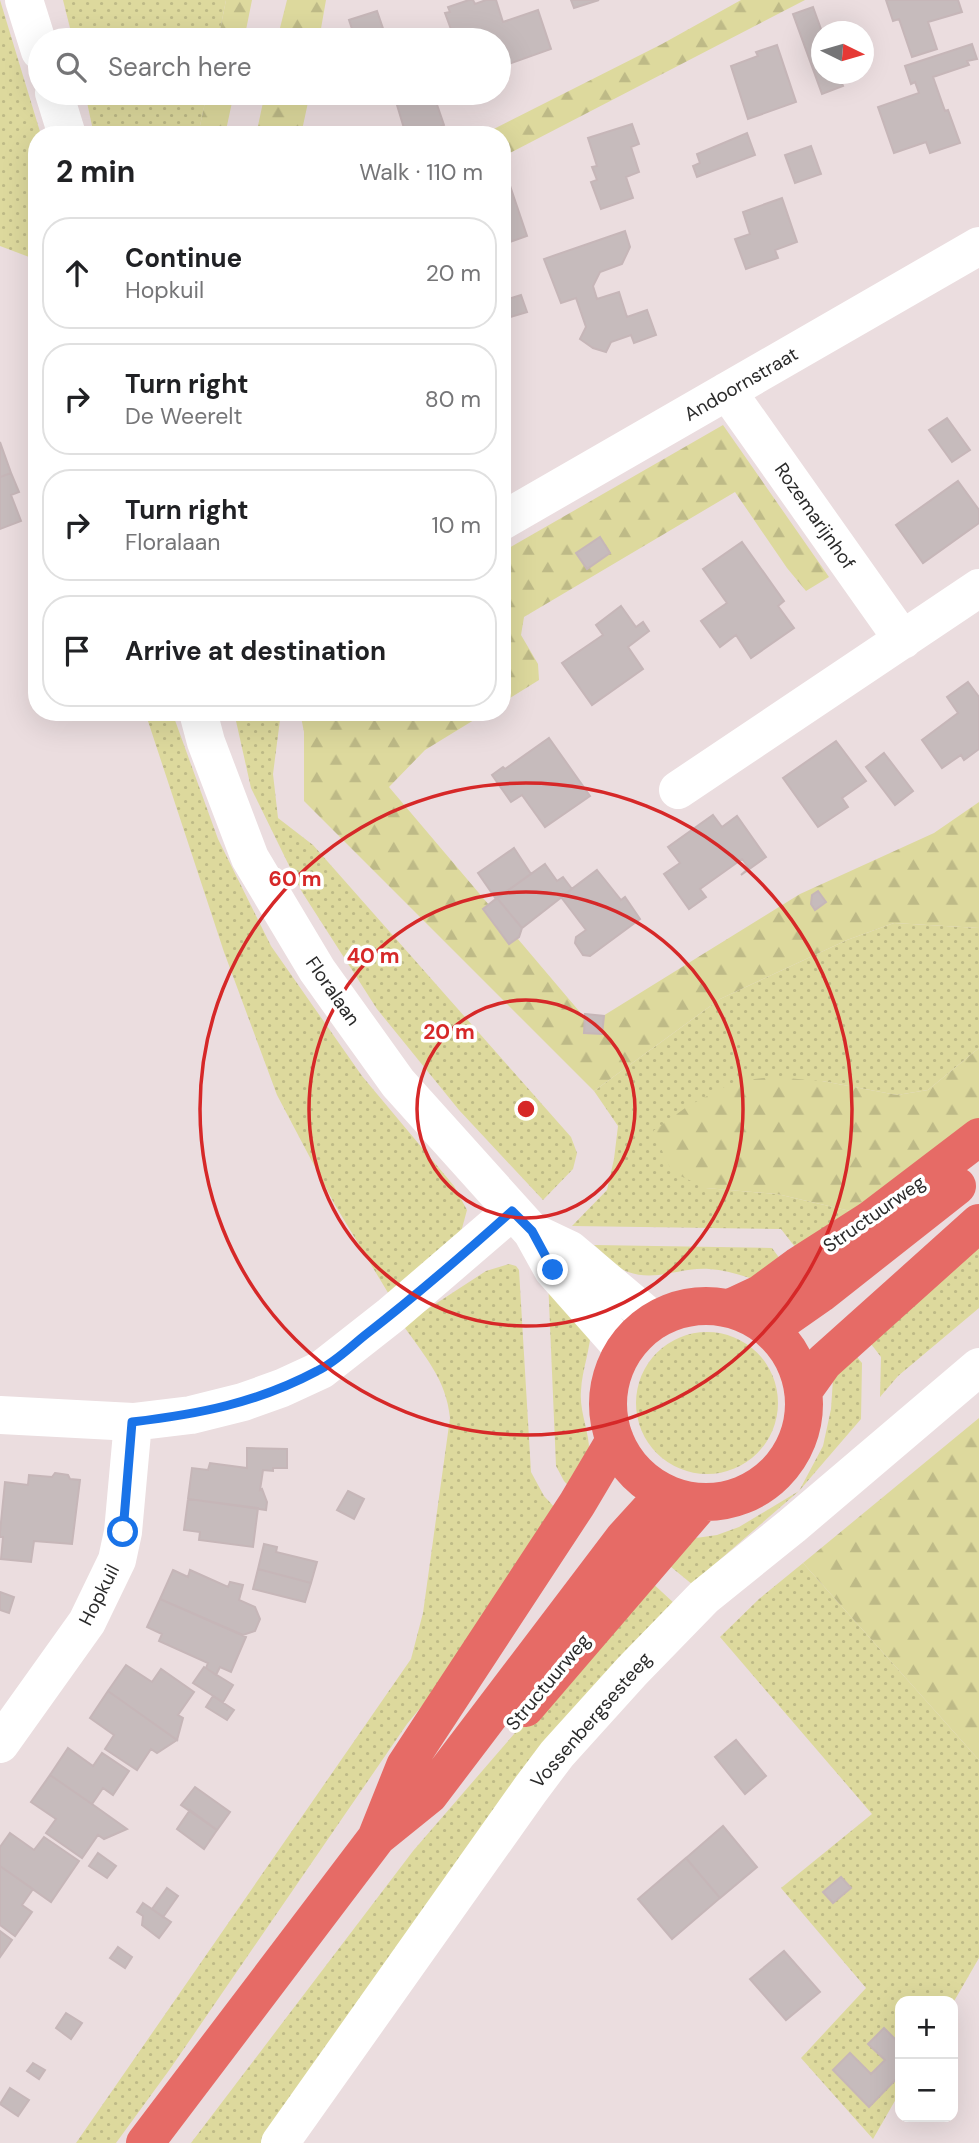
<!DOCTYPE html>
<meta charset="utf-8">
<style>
:root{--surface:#fff;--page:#f6f6f6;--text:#202124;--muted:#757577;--line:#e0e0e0}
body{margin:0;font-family:"DM Sans",sans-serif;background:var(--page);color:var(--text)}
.controls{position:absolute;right:21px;bottom:21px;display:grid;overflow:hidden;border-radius:14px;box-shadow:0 7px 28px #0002}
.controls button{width:63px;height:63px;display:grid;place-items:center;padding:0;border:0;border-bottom:2px solid var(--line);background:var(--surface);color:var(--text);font:35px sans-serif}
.compass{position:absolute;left:811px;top:21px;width:63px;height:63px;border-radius:50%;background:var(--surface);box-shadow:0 7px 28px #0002;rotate:95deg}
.stop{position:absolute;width:21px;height:21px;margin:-16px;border:5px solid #1a73e8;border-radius:50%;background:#fff}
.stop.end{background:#1a73e8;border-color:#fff;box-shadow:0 2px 7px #0008}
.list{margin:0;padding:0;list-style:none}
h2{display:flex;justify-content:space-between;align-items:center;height:91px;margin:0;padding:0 28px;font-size:30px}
h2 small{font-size:23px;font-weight:400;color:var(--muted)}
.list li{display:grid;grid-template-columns:46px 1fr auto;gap:21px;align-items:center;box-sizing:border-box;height:112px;margin:0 14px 14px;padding:0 14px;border:2px solid var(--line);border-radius:28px}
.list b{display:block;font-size:26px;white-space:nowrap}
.list p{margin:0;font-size:23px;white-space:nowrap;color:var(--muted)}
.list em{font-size:23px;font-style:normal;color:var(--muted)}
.icon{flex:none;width:38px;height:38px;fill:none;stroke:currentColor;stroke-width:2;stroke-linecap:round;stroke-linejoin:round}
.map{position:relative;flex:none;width:979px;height:2143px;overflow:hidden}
.search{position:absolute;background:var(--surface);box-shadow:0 7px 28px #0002;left:28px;top:28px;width:483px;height:77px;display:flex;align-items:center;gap:18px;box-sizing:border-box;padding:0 24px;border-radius:38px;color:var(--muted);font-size:26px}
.panel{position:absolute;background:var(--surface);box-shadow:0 7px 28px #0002;left:28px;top:126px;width:483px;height:595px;border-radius:28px}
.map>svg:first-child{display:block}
.grass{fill:url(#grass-dots)}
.forest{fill:url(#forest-firs)}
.building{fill:#c6bbbc;stroke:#c6b6b8;stroke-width:2}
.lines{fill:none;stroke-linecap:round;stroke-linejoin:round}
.minor{stroke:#fff;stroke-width:38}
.major{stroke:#e66b66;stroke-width:38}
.route{stroke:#1a73e8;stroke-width:9}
.ring{fill:none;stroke:#d62828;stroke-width:3.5}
.labels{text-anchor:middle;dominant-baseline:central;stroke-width:7;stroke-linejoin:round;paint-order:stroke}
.street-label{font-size:19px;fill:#2a2a2a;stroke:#fff}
.centre{fill:#d62828;stroke:#fff;stroke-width:3.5}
.ring-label{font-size:21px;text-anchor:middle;font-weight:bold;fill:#d62828;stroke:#fff;stroke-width:7;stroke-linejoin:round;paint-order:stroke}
</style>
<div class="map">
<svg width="979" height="2143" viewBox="0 0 979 2143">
<defs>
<pattern id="grass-dots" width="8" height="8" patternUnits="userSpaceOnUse" patternTransform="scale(1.75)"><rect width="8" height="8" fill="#ddd99d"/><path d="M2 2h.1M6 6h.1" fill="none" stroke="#beba87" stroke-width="1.8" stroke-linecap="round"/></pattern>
<pattern id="forest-firs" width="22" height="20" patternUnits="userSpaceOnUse" patternTransform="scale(1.75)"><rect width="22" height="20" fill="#ddd99d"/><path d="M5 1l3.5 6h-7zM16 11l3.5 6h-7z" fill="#beba87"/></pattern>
</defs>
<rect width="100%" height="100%" fill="#ebdddf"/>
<path class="grass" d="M 0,0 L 41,135 L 37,135 L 37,260 L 0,246 Z
M 63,0 L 226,0 L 218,40 L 73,40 Z
M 85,93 L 207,93 L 198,135 L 94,135 Z
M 145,712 L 172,712 L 218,839 L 271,946 L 362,1076 L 454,1186 L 467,1210 L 458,1243 L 390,1296 L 335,1205 L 277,1095 L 224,952 Z
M 234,712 L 281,712 L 273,774 L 278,818 L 313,845 L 571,1137 L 577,1153 L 573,1169 L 543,1200 L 459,1110 L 377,1009 L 302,892 L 251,788 Z
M 894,923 L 979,928 L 979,1048 L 928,1090 L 897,1095 L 822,1081 L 706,1188 L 777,1194 L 859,1213 L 802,1256 L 781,1229 L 572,1226 L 607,1190 L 614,1159 L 618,1126 L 594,1091 L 720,999 L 847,940 Z
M 979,1238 L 979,1308 L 898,1376 L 880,1397 L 881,1357 L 868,1340 Z
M 594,1245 L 772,1248 L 783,1263 L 756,1280 C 741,1275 725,1270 709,1269 C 680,1267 656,1282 628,1272 C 616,1268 604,1253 594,1245 Z
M 509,1264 L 516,1266 L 519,1270 L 531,1472 L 544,1496 L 558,1511 L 477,1639 L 407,1724 L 170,2069 L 116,2143 L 76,2143 L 411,1659 L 423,1613 L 450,1418 C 446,1379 425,1357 403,1325 L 486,1271 Z
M 548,1279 L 591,1326 C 591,1349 582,1369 581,1391 C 579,1413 591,1435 589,1456 C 587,1468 580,1481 575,1493 L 564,1481 L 556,1466 Z
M636 1403a71 71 0 1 1 142 0a71 71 0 1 1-142 0Z
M 853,1352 L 862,1363 L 861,1419 L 799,1491 L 708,1570 L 693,1585 L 665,1562 L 689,1539 L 717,1535 L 739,1527 L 799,1491 L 823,1446 L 831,1409 L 833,1379 Z
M 803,1563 L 979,1760 L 979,1958 L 953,2003 L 900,2001 L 900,2092 L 873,2139 L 801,2058 L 866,1988 L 781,1888 L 872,1814 L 720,1637 L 759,1599 Z
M 648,1579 L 676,1605 L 267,2143 L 191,2143 L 413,1851 Z"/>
<path class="forest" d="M 226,0 L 252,0 L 244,40 L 218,40 Z
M 287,0 L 326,0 L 319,40 L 277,40 Z
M 741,0 L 805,0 L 502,157 L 502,135 L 482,135 L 662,44 Z
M 207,93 L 234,93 L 225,135 L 198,135 Z
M 265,93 L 310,93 L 301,135 L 256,135 Z
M 723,425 L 829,577 L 806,591 L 787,568 L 735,492 L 524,617 L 521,635 L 538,664 L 539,680 L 502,703 L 502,552 Z
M 300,712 L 487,712 L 425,750 L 389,787 L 590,1024 L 800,894 L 934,833 L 979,802 L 979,928 L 894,923 L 847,940 L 720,999 L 594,1091 L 304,801 L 304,732 Z
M 979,1048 L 979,1123 L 859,1213 L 777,1194 L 706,1188 L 672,1172 L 653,1131 L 688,1106 L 736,1081 L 774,1077 L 822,1081 L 897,1095 L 928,1090 Z
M 979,1418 L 979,1760 L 803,1563 Z"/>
<path class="building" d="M 469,0 L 473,0 L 475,4 L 486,0 L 496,0 L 503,22 L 538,10 L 551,49 L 506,65 L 508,72 L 499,75 L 499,40 L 455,40 L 445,13 L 450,12 L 448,7 Z
M 571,0 L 599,0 L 574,8 Z
M 886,0 L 958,0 L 962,12 L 928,22 L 937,49 L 912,57 L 899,19 L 893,21 Z
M 813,7 L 822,32 L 822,74 L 838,74 L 843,86 L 822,94 L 793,14 Z
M 377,11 L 387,40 L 338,40 L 354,35 L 349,20 Z
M 972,44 L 977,59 L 967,61 L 969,65 L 933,77 L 945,111 L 948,110 L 960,143 L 930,153 L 926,142 L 894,153 L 878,107 L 919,93 L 915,82 L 911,84 L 905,66 Z
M 777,45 L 796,102 L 748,119 L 731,66 L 758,56 L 756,52 Z
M 401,93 L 433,93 L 444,125 L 425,135 L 406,135 L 394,95 Z
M 632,124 L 639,144 L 631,147 L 639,172 L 626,177 L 633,198 L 601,209 L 591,182 L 597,180 L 592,167 L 597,166 L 588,138 Z
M 747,133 L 755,155 L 697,177 L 693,166 L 700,163 L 697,154 Z
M 811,146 L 821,174 L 795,183 L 785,155 Z
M 506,174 L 527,236 L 507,243 L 502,230 L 502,175 Z
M 782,198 L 797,242 L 775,250 L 778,258 L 746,269 L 735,239 L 750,234 L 743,212 Z
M 625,231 L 630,247 L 622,264 L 600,272 L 593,286 L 597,299 L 619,292 L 627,317 L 647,310 L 656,335 L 634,343 L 631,335 L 611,342 L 606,352 L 593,348 L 580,339 L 586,327 L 576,298 L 561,303 L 544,259 Z
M 521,295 L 527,312 L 507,318 L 502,301 Z
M 947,418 L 970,450 L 952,462 L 929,430 Z
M 0,442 L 11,473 L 0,477 Z
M 11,473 L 19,492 L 11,495 L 21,521 L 0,529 L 0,477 Z
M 958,481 L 979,510 L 979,523 L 923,563 L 896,525 Z
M 600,537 L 610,553 L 587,569 L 576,553 Z
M 742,542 L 784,601 L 778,606 L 794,628 L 751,658 L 736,635 L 720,647 L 701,621 L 727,603 L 703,569 Z
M 621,606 L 636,627 L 643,622 L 649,631 L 628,647 L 643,669 L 592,705 L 562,663 L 603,635 L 596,625 Z
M 968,682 L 979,697 L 979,749 L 964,760 L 961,755 L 942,768 L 922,740 L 958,713 L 947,697 Z
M 549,738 L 590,796 L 545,827 L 522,795 L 511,802 L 492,775 L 503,767 L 505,769 Z
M 836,741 L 866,781 L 842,798 L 848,807 L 818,827 L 783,778 Z
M 884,753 L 913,791 L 895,805 L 866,767 Z
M 713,815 L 722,827 L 737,816 L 766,857 L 741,875 L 749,868 L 742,859 L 700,889 L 706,897 L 689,909 L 664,874 L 680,863 L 668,847 Z
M 514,848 L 531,874 L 496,899 L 478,873 Z
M 545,864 L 557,881 L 563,877 L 572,889 L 522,928 L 497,898 Z
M 597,870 L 621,900 L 625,897 L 640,919 L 590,956 L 583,955 L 575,943 L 576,937 L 586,930 L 561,897 Z
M 818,891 L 826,902 L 815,910 L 811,904 L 812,895 Z
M 497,898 L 522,928 L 519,937 L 509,944 L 483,909 Z
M 585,1014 L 604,1016 L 602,1034 L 584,1033 Z
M 247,1448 L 287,1449 L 287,1468 L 273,1468 L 273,1471 L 263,1470 L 260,1490 L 262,1489 L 267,1502 L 266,1510 L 188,1499 L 192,1468 L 208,1470 L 210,1463 L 247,1468 Z
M 55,1473 L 68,1475 L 70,1479 L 80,1480 L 72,1544 L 34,1541 L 31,1562 L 1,1559 L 3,1537 L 0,1537 L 0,1532 L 5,1482 L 28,1485 L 29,1475 L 52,1477 Z
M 348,1491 L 364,1499 L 354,1519 L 337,1510 Z
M 188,1499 L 258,1508 L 253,1547 L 199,1540 L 200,1532 L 184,1530 Z
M 264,1544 L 277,1547 L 276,1552 L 317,1562 L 311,1583 L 258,1569 Z
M 258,1569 L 311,1583 L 305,1602 L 253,1589 Z
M 173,1570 L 188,1577 L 190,1570 L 228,1587 L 230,1582 L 243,1585 L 239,1600 L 255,1607 L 260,1619 L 255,1631 L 243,1635 L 160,1599 Z
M 0,1592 L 14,1597 L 9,1613 L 0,1610 Z
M 160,1599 L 246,1637 L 231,1672 L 220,1667 L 216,1675 L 206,1668 L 208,1663 L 159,1641 L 162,1634 L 147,1627 Z
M 126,1665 L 152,1682 L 161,1669 L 194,1692 L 178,1715 L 183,1718 L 177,1740 L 108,1691 Z
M 204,1667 L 233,1685 L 223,1702 L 193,1683 Z
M 108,1691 L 177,1740 L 157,1753 L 151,1749 L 137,1770 L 105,1749 L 114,1735 L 90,1718 Z
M 213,1696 L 234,1710 L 227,1720 L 206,1707 Z
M 736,1740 L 766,1776 L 745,1794 L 715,1757 Z
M 68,1748 L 93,1766 L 102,1753 L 129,1771 L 113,1795 L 103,1788 L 92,1804 L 50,1775 Z
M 50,1775 L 92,1804 L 127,1829 L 104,1839 L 98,1835 L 82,1858 L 46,1833 L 56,1819 L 31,1802 Z
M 195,1787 L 230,1812 L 217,1830 L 181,1805 Z
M 190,1810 L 217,1830 L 204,1849 L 177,1829 Z
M 723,1826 L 757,1867 L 720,1898 L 686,1858 Z
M 10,1833 L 34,1850 L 44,1837 L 79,1861 L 51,1902 L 0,1866 L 0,1847 Z
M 98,1853 L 116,1866 L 107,1878 L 89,1866 Z
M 686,1858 L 720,1898 L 672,1939 L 638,1899 Z
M 0,1866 L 33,1889 L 22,1905 L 32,1912 L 15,1936 L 0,1925 Z
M 841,1877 L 851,1888 L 833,1903 L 823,1892 Z
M 167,1888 L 178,1896 L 163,1917 L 152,1909 Z
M 143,1903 L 171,1922 L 159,1938 L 142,1925 L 143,1916 L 137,1912 Z
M 0,1931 L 12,1940 L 0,1957 Z
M 118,1947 L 132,1957 L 125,1968 L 110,1958 Z
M 784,1951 L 820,1992 L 786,2020 L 750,1979 Z
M 66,2013 L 82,2023 L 71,2039 L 56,2028 Z
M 884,2028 L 900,2044 L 900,2075 L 869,2107 L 833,2070 L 850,2053 L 871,2074 L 885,2060 L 868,2044 Z
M 33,2063 L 45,2070 L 39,2079 L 27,2071 Z
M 10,2088 L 29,2100 L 18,2116 L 0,2104 Z"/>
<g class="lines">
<path class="minor" d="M 24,0 L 40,51
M 54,93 L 67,135
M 727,391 L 903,640
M 502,521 L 979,246
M 198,712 L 206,742 L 250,858 L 317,970 L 398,1083 L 532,1232 L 553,1270 L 624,1350
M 678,790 L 979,588
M 532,1232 L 570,1250 L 654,1321
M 0,1415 L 133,1422 L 191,1415 L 243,1402 L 282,1388 L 321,1370 L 391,1315 L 512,1211
M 0,1744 L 87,1622 L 117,1560 L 123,1532 L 133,1422
M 280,2143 L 530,1790 L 557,1754 L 632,1671 L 704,1597 L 792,1526 L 979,1367"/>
<path class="major" d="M608 1404a98 98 0 1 1 196 0a98 98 0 1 1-196 0Z
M 730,1308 L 760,1294 L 798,1266 L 870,1220 L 979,1137
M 770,1329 L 820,1294 L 957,1186
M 804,1390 L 824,1362 L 979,1223
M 525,1708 L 702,1502
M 377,1836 L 405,1766 L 577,1504 L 615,1440
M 145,2143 L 377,1837 L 429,1795 L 624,1538 L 665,1493"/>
</g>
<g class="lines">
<path class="route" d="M 123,1532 L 132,1422 C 199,1414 257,1403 317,1371 C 336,1362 352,1345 369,1332 C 418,1294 465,1253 512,1211 L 532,1231 L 553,1270"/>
</g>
<g class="ring">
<circle cx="526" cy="1109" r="109"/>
<circle cx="526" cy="1109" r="217"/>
<circle cx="526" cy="1109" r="326"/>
</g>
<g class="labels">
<g class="street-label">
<text transform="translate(741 384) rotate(-30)">Andoornstraat</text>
<text transform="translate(815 516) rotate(55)">Rozemarijnhof</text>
<text transform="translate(333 991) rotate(55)">Floralaan</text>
<text transform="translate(874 1214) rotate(-35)">Structuurweg</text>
<text transform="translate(99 1595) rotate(-63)">Hopkuil</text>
<text transform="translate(548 1682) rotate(-50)">Structuurweg</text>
<text transform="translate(591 1720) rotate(-49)">Vossenbergsesteeg</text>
</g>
</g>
<circle cx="526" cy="1109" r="10" class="centre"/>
<g class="ring-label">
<text x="295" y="886">60 m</text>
<text x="373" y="963">40 m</text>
<text x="449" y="1039">20 m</text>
</g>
</svg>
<div class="controls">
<button>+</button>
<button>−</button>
</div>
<svg class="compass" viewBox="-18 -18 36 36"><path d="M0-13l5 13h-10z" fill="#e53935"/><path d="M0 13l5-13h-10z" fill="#757577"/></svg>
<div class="stop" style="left:123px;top:1532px"></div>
<div class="stop end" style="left:553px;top:1270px"></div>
<div class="search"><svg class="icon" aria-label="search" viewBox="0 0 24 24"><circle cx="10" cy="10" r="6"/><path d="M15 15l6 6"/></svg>Search here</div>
<section class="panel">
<h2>2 min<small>Walk · 110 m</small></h2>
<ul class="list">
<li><svg class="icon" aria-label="ahead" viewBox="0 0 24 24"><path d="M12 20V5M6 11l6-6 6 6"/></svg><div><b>Continue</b><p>Hopkuil</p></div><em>20 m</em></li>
<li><svg class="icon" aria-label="right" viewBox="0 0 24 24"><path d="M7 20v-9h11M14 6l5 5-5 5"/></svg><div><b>Turn right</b><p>De Weerelt</p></div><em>80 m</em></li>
<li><svg class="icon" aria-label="right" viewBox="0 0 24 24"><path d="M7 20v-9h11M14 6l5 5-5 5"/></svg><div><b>Turn right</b><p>Floralaan</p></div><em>10 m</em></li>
<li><svg class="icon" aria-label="arrive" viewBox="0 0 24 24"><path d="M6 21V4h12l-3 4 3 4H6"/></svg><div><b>Arrive at destination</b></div></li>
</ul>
</section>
</div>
